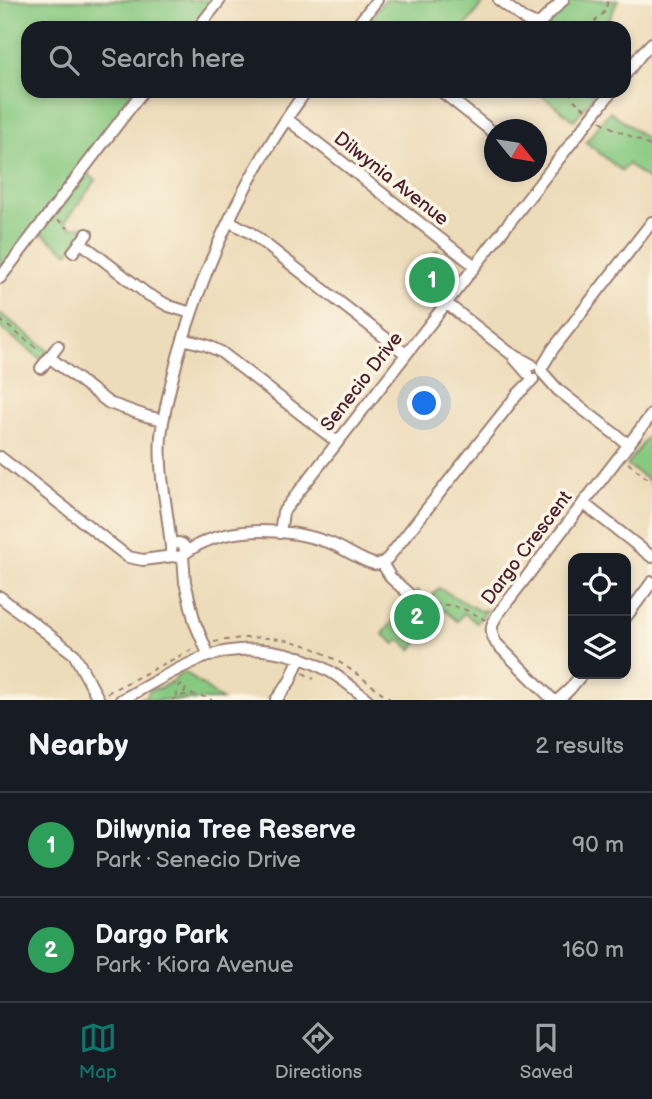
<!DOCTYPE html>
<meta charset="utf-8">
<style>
:root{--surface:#171b24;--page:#20242c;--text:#f1f3f6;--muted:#9ea1a6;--line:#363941;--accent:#0f766e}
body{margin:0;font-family:"Balsamiq Sans",sans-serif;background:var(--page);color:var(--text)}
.controls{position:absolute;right:21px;bottom:21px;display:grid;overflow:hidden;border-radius:14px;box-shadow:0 4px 10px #0003}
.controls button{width:63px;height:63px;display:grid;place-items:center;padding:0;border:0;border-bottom:2px solid var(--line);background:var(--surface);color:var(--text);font:35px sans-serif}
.compass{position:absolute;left:484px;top:119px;width:63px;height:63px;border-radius:50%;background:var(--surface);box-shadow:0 4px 10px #0003;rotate:120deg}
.you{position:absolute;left:425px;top:404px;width:24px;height:24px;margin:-18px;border:5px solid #fff;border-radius:50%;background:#1a73e8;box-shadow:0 0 0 10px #1a73e833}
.badge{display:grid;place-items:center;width:46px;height:46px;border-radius:50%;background:var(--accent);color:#fff;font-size:23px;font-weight:700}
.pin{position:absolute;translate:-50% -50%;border:4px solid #fff;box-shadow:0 2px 7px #0006}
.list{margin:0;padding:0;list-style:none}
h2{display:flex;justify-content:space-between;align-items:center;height:91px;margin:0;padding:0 28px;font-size:30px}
h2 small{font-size:23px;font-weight:400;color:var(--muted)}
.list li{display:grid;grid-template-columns:46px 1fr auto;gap:21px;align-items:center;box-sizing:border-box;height:105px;padding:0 28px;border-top:2px solid var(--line)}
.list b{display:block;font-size:26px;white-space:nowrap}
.list p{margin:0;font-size:23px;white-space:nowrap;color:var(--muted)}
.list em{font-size:23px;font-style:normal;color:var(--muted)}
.icon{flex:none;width:38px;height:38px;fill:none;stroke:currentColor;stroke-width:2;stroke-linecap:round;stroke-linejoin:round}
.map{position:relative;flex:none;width:652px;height:700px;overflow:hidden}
.search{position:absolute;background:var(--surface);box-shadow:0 4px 10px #0003;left:21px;right:21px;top:21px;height:77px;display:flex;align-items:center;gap:18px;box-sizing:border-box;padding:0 24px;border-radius:21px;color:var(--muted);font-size:26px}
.sheet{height:301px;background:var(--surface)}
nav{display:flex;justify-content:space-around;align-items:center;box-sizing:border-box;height:98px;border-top:2px solid var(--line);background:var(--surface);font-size:19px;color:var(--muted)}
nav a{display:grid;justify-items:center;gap:4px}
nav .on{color:var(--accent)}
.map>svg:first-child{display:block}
.green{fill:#88c981;stroke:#697456;stroke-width:2}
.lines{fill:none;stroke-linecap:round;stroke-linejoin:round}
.minor-casing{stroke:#9c7e72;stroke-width:14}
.path{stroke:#9c7e72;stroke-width:2;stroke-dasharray:5 5;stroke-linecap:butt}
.minor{stroke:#fff;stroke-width:10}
.labels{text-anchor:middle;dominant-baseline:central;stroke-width:7;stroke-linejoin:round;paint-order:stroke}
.street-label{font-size:19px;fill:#4a1f2b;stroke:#fcf5e5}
</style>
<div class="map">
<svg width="652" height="700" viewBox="0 0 652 700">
<rect width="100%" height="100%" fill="#fcf5e5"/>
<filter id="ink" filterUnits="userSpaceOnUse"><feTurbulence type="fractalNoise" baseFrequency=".0143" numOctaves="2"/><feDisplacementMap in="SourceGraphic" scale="14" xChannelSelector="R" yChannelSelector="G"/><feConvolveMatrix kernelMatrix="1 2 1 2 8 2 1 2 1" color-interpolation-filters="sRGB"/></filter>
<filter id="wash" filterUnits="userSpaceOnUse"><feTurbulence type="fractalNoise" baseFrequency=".00686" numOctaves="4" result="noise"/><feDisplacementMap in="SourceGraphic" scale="28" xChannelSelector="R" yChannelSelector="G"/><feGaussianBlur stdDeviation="1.57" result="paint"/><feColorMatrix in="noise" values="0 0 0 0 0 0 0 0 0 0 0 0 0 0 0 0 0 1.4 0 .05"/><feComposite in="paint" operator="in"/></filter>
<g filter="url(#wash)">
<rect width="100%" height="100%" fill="#eddcb9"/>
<path class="green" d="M 0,0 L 214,0 L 192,28 L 28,28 L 28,91 L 139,91 L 0,271 Z
M 385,0 L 482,0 L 484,2 L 464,28 L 363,28 Z
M 571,0 L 618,0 L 609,20 L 602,28 L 545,28 L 546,24 Z
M 532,91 L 589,91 L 594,95 L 574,120 L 541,95 Z
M 610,111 L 652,143 L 652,183 L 628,164 L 622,171 L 586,142 Z
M 85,172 L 96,180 L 65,222 L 71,228 L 81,226 L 86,230 L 68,253 L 39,231 Z
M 437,250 L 457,266 L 457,272 L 427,309 L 417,302 L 406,288 Z
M 0,313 L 49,351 L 42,360 L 0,327 Z
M 652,430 L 652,483 L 627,465 Z
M 439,588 L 480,611 L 487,610 L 477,623 L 464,613 L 457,621 L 444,610 L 412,650 L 400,640 L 395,644 L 383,634 L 417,591 L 429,600 Z
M 185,672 L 222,700 L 138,700 L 148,695 L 149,691 L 154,688 L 158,689 L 175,680 L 177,676 Z"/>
</g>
<g filter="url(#ink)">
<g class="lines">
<g class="minor-casing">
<path id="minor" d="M 499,0 L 524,19 L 534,24 L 541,22 L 563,0
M 198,28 L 220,0
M 355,28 L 377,0
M 624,76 L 642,53 L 652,43
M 441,91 L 494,133
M 287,119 L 475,266
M 229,221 L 251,233 L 406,354
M 80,242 L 147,294 L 169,306 L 191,313
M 73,252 L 87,234
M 0,278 L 143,91
M 446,303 L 510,353 L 532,365
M 183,339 L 206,345 L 221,352 L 337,442
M 49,357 L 109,403 L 146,416 L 163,420
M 514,358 L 527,373
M 41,368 L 58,346
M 541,369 L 553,349 L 652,222
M 542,372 L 558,390 L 629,445
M 0,457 L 128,557 L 143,560 L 173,556
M 583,503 L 652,557
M 280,533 L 283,512 L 612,91
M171 550a7 7 0 1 1 14 0a7 7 0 1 1-14 0Z
M 171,547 C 168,510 158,473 161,436 C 164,408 172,380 179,353 C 206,259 248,170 306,91
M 184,554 C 222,524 285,527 330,543 C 343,548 362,561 374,564 C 380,565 384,562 388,558 L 517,395 L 533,379
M 183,556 L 185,582 L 195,623 L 209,656
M 382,563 L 391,578 L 408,593
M 0,597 L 74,654 L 99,700
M 626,617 L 652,582
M 121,700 C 148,686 179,666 208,656 C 248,643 293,650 329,671 C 343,679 355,690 368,700
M 276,700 L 290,681 L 300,657
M 553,700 L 496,643 C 490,632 490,625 498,614 L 652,414
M 558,700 L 569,690 L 582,674"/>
</g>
<path class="path" d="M 586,28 C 596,20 608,14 607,0
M 569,91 L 574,100 L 585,109
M 601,121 C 617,133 636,136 652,148
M 58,220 L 68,228
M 0,320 L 39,350
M 628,463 L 652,482
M 415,598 C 426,605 436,604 448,605 C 461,607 474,613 485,620
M 214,642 C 297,627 328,651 391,700
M 303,673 L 314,679
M 107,693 L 195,648
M 177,696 L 176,689 L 180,685 L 182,685 L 186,688 L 184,693
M 172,700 C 185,692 198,693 212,700"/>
<use href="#minor" class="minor"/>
</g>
</g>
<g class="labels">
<g class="street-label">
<text transform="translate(391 179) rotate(38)">Dilwynia Avenue</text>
<text transform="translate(362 382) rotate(-52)">Senecio Drive</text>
<text transform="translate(527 548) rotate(-53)">Dargo Crescent</text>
</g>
</g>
</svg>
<div class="controls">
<button><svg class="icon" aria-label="locate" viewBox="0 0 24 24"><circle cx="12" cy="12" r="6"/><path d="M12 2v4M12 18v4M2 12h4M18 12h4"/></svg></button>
<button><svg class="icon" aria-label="layers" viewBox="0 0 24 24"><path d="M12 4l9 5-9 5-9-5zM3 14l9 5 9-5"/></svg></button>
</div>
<svg class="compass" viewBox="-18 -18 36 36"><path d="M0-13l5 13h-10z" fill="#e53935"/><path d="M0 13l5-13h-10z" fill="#9ea1a6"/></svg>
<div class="you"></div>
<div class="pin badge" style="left:432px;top:280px;background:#2e9e5b">1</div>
<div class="pin badge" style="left:417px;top:617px;background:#2e9e5b">2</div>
<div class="search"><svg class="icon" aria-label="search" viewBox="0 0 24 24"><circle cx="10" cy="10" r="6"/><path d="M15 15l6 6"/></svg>Search here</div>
</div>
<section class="sheet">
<h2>Nearby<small>2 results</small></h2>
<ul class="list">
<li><span class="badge" style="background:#2e9e5b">1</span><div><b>Dilwynia Tree Reserve</b><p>Park · Senecio Drive</p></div><em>90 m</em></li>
<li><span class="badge" style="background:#2e9e5b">2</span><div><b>Dargo Park</b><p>Park · Kiora Avenue</p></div><em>160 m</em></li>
</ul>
</section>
<nav>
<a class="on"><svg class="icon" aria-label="map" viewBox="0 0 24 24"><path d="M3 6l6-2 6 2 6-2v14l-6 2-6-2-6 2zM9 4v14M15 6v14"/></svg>Map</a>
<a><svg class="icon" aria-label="directions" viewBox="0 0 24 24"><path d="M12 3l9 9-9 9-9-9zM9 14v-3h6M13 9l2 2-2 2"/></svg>Directions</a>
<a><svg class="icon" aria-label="saved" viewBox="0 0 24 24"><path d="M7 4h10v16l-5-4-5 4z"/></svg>Saved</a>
</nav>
